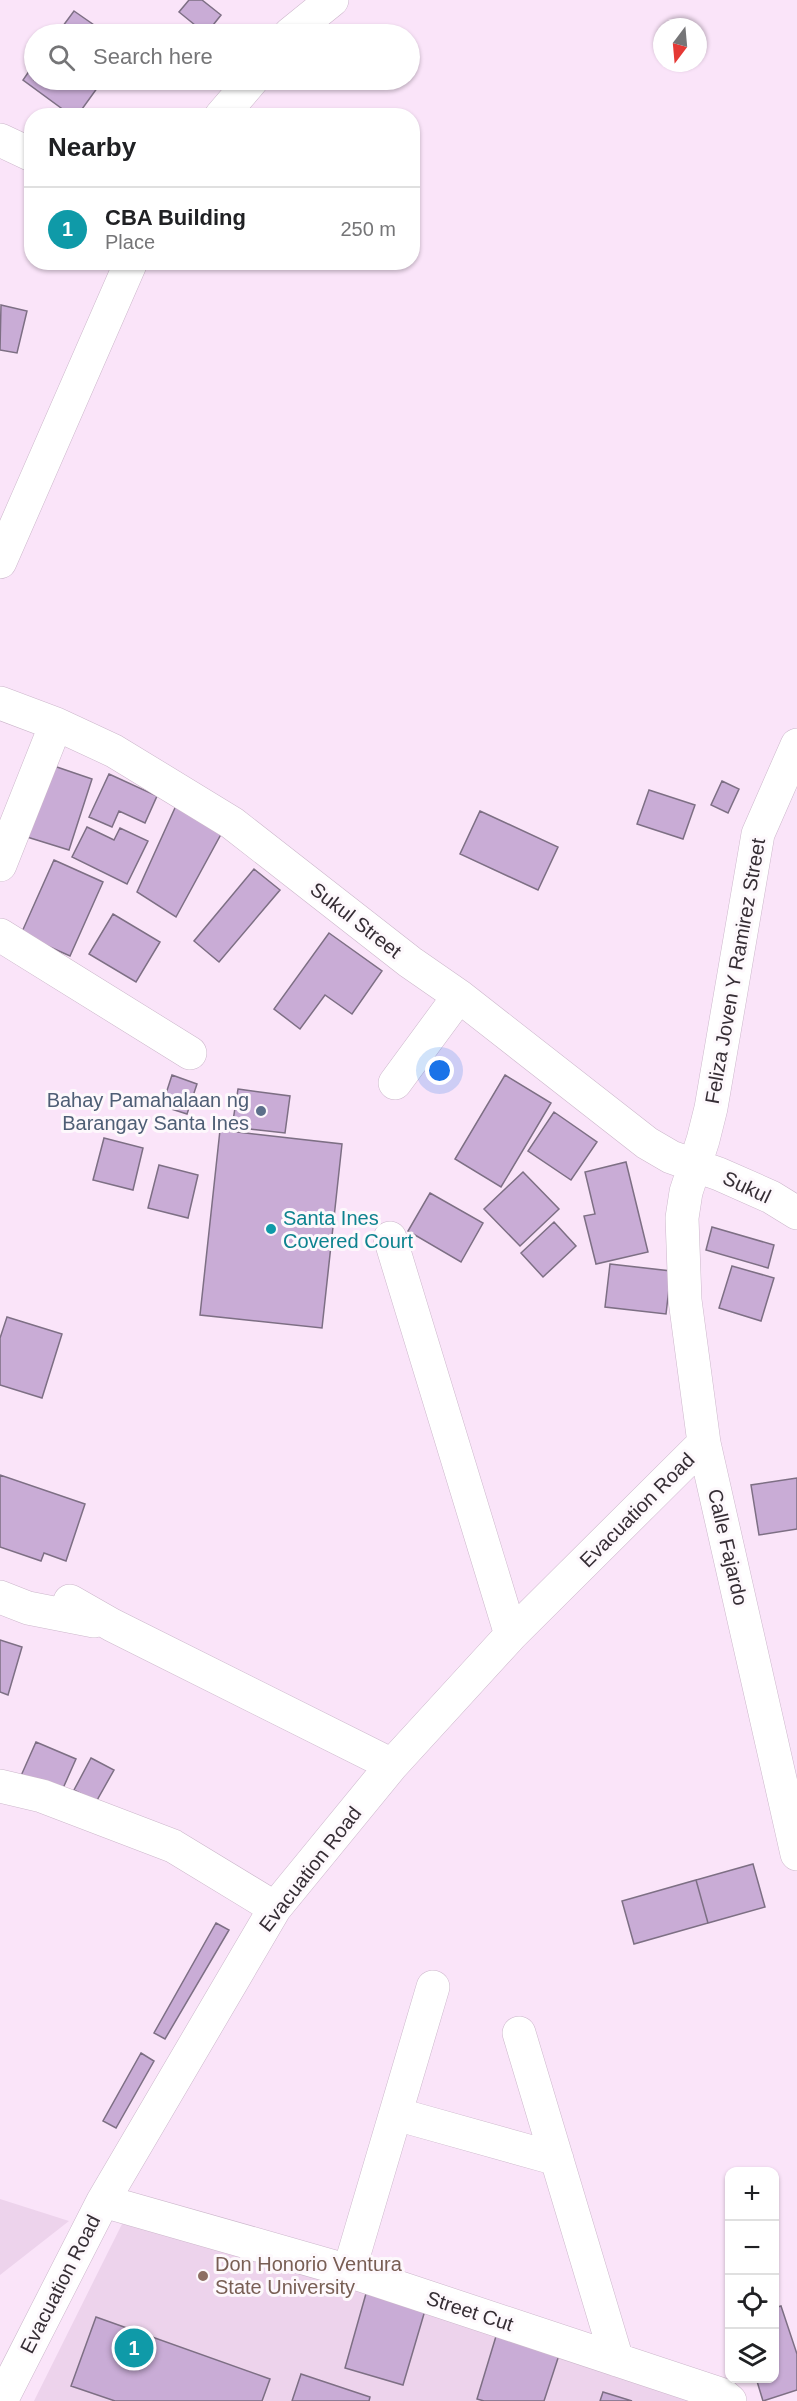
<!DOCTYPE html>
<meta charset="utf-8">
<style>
:root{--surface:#fff;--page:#f6f6f6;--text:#202124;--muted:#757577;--line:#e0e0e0;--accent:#d93025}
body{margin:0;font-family:Arial,sans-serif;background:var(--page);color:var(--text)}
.controls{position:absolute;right:18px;bottom:18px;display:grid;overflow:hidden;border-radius:12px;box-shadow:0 2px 4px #0004}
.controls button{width:54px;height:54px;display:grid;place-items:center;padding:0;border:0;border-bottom:2px solid var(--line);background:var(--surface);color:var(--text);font:30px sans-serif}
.compass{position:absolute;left:653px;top:18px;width:54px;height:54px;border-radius:50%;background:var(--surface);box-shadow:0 2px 4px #0004;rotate:196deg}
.you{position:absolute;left:440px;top:1071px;width:21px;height:21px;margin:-15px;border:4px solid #fff;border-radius:50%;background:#1a73e8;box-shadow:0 0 0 9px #1a73e833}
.badge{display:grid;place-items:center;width:39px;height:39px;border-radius:50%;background:var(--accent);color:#fff;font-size:20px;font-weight:700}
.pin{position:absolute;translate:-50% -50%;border:3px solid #fff;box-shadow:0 2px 6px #0006}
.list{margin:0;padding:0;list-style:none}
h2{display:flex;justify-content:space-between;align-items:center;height:78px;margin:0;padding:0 24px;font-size:26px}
h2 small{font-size:20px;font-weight:400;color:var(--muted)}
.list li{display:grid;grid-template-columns:39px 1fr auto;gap:18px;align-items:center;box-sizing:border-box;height:84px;padding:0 24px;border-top:2px solid var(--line)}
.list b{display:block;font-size:22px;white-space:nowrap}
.list p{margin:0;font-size:20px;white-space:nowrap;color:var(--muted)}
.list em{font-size:20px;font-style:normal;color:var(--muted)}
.icon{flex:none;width:33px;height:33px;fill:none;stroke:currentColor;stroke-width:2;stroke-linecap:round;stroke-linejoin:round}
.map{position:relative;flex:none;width:797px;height:2401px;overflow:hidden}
.search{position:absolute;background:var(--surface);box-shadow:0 2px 4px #0004;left:24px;top:24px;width:396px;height:66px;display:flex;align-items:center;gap:15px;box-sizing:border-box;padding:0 21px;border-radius:33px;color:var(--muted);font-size:22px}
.panel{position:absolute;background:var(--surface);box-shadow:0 2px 4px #0004;left:24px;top:108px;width:396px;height:162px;border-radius:24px}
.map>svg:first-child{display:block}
.built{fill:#edd3ec}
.building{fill:#c9acd6;stroke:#7d6f84;stroke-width:1.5}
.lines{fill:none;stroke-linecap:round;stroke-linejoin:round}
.minor-casing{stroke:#ccb7cb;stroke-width:34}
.minor{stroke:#fff;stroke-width:33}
.service-dot{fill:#5c6f8a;stroke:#fdf8fc;stroke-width:2}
.culture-dot{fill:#0f9aa8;stroke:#fdf8fc;stroke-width:2}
.education-dot{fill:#8d6e63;stroke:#fdf8fc;stroke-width:2}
.labels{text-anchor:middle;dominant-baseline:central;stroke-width:6;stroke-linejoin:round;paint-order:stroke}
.street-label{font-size:20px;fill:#362e35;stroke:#fdf8fc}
.service-label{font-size:20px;fill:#4e5e75;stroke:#fdf8fc;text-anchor:end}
.culture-label{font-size:20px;fill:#0d838f;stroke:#fdf8fc;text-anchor:start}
.education-label{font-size:20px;fill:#785e54;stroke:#fdf8fc;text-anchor:start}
</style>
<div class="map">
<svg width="797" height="2401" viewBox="0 0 797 2401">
<rect width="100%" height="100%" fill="#fae4f9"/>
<path class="built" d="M 0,2199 L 69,2221 L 0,2275 Z
M 123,2222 L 496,2329 L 698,2401 L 34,2401 Z"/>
<path class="building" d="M 189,0 L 202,0 L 221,15 L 206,34 L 179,12 Z
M 74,11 L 107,34 L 57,34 Z
M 34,64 L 34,80 L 103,80 L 77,116 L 72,116 L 23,80 Z
M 1,305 L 27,311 L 17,353 L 0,350 Z
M 51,765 L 92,779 L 69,850 L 27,837 Z
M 109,774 L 157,796 L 145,823 L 119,811 L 112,827 L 89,817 Z
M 722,781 L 739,789 L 728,813 L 711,805 Z
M 649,790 L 695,805 L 683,839 L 637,824 Z
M 179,799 L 226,825 L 176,917 L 137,892 Z
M 480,811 L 558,847 L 538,890 L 460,854 Z
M 87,827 L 114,840 L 120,828 L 148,841 L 127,884 L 72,857 Z
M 54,860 L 103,882 L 70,956 L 21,934 Z
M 254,869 L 280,890 L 219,962 L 194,941 Z
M 113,914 L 160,942 L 136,982 L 89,954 Z
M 329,933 L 382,971 L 352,1014 L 325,995 L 300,1029 L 274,1009 Z
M 172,1075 L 197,1084 L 187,1114 L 162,1106 Z
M 505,1075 L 551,1103 L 501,1187 L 455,1159 Z
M 238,1089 L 290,1096 L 285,1133 L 232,1127 Z
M 554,1112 L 597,1142 L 571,1180 L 528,1151 Z
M 220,1130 L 342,1144 L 322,1328 L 200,1315 Z
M 104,1138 L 143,1148 L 133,1190 L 93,1180 Z
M 626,1162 L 648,1252 L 596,1264 L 584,1216 L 595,1214 L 585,1172 Z
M 159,1165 L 198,1175 L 188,1218 L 148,1208 Z
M 523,1172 L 559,1209 L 520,1246 L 484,1209 Z
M 430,1193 L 483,1223 L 461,1262 L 408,1231 Z
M 554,1222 L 576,1246 L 543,1277 L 521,1253 Z
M 712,1227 L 774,1245 L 768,1268 L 706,1250 Z
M 610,1264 L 671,1271 L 666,1314 L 605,1307 Z
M 732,1266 L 774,1278 L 761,1321 L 719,1308 Z
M 7,1317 L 62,1334 L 42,1398 L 0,1385 L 0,1338 Z
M 0,1475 L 85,1504 L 66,1561 L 44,1553 L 41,1561 L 0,1547 Z
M 797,1478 L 797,1529 L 759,1535 L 751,1485 Z
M 0,1640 L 22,1647 L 8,1695 L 0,1692 Z
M 36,1742 L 76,1759 L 60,1795 L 20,1778 Z
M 91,1758 L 114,1770 L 96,1802 L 74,1790 Z
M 753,1864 L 765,1907 L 708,1923 L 696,1880 Z
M 696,1880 L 708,1923 L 634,1944 L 622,1901 Z
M 216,1923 L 229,1930 L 165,2039 L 154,2033 Z
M 141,2053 L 154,2061 L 116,2128 L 103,2121 Z
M 367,2290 L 426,2307 L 403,2385 L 345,2368 Z
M 781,2306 L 797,2354 L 797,2390 L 763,2401 L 756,2378 L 774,2378 L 774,2308 Z
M 96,2317 L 270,2379 L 262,2401 L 115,2401 L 71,2386 Z
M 497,2333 L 560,2352 L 544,2401 L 484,2401 L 477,2399 Z
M 301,2374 L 370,2397 L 369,2401 L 292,2401 Z
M 603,2392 L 632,2401 L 600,2401 Z"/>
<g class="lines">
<g class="minor-casing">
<path id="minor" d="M 290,34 L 332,0
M 221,116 L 252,80
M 0,140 L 32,155
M 0,562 L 131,262
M 0,703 L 56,724 L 114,751 L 232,823 L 410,962 L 459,996 L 647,1143 L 671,1157 L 719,1174 L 771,1197 L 797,1213
M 797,745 L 758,834 L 711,1108 L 703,1140 L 686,1192 L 682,1218 L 685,1300 L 704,1443 L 797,1854
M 0,865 L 56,724
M 0,935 L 190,1053
M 395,1083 L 459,996
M 390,1238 L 511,1635
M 0,1597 L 28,1608 L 94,1621
M 70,1601 L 112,1625 L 392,1765
M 0,1786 L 42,1796 L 173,1846 L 275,1908
M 519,2033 L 617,2360
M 396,2114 L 557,2159
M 103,2201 L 349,2271 L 723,2395 L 730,2401
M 349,2271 L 433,1987
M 1,2401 L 103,2201 L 275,1908 L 392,1765 L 511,1635 L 704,1443"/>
</g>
<use href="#minor" class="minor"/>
</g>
<circle class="service-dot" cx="261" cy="1111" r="6"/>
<circle class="culture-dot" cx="271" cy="1229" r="6"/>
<circle class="education-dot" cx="203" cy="2276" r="6"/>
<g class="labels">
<g class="street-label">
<text transform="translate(356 920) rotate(38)">Sukul Street</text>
<text transform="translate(735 971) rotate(-80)">Feliza Joven Y Ramirez Street</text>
<text transform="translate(747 1187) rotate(25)">Sukul</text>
<text transform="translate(637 1510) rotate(-45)">Evacuation Road</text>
<text transform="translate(728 1547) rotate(77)">Calle Fajardo</text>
<text transform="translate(310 1869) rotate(-52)">Evacuation Road</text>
<text transform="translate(60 2284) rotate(-63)">Evacuation Road</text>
<text transform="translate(470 2311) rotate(18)">Street Cut</text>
</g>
<g class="service-label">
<text x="249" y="1100">Bahay Pamahalaan ng<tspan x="249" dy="23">Barangay Santa Ines</tspan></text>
</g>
<g class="culture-label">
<text x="283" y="1218">Santa Ines<tspan x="283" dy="23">Covered Court</tspan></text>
</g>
<g class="education-label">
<text x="215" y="2264">Don Honorio Ventura<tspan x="215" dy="23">State University</tspan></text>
</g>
</g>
</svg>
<div class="controls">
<button>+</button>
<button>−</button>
<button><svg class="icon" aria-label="locate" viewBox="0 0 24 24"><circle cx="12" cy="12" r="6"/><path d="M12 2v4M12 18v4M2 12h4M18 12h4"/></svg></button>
<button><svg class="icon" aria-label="layers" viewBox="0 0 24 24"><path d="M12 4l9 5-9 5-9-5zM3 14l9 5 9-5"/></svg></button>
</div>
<svg class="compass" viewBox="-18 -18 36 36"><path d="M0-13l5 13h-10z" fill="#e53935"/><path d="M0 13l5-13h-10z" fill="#757577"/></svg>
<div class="you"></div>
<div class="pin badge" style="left:134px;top:2348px;background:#0f9aa8">1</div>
<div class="search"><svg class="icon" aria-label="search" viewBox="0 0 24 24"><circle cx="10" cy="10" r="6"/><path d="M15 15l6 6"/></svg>Search here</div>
<section class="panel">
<h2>Nearby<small></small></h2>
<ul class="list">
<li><span class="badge" style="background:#0f9aa8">1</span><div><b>CBA Building</b><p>Place</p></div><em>250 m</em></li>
</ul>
</section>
</div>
